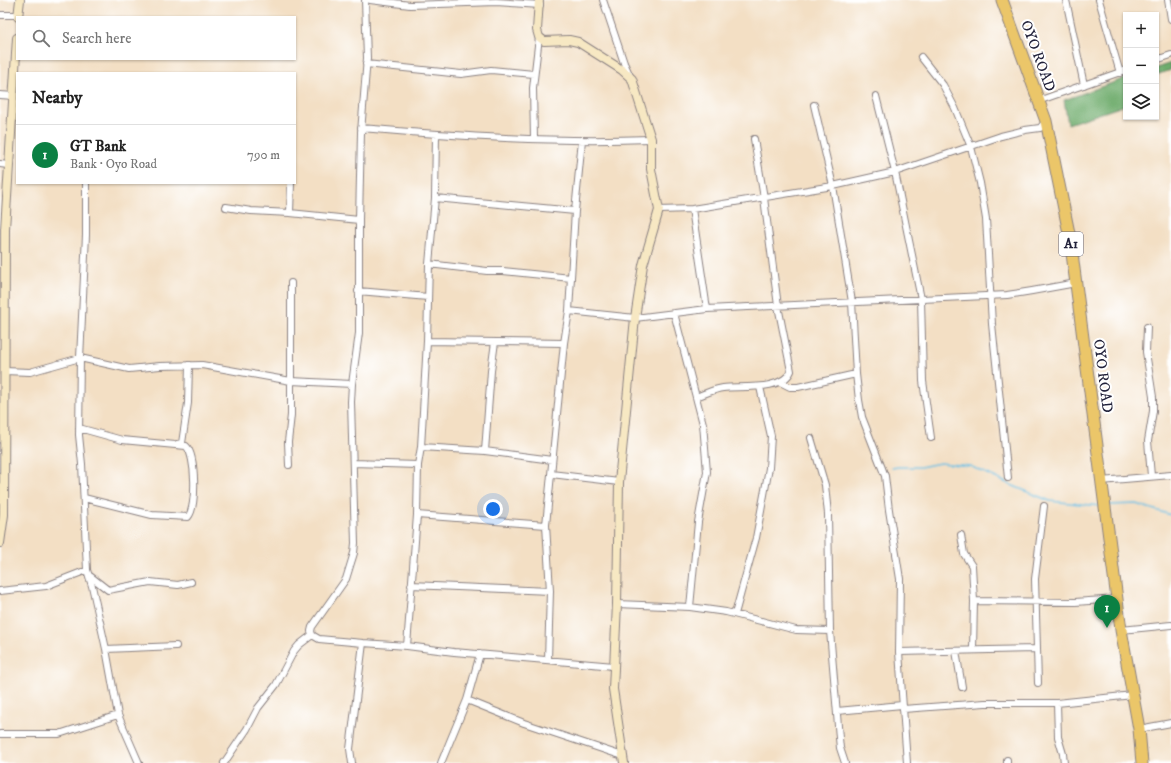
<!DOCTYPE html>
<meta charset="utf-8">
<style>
:root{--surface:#fff;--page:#f2f2f2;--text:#222;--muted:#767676;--line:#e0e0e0;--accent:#0b8043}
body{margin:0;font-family:"IM FELL DW Pica",serif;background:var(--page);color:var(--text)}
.controls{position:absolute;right:12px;top:12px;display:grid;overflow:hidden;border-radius:0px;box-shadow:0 1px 3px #0004}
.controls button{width:36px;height:36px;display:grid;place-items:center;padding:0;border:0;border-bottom:1px solid var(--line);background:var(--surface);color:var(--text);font:20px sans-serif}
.you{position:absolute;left:493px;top:509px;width:14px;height:14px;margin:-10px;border:3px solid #fff;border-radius:50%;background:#1a73e8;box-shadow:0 0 0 6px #1a73e833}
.badge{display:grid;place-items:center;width:26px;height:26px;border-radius:50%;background:var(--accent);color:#fff;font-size:13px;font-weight:700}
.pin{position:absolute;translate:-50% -33px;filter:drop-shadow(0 1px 2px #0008)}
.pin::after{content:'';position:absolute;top:21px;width:14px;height:12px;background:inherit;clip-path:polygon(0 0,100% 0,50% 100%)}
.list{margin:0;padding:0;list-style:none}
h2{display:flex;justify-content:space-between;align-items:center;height:52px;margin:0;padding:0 16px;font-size:17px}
h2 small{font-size:13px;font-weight:400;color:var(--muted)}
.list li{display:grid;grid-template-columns:26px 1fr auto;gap:12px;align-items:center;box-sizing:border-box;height:60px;padding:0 16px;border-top:1px solid var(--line)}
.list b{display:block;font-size:15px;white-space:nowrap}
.list p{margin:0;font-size:13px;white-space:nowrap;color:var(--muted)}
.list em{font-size:13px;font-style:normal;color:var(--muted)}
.icon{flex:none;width:22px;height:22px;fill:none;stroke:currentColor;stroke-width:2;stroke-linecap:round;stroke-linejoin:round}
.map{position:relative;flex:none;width:1171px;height:763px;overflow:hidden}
.search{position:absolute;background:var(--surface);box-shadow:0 1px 3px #0004;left:16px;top:16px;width:280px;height:44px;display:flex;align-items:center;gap:10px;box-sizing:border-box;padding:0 14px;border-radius:0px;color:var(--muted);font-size:15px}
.panel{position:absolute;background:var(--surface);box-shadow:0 1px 3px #0004;left:16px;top:72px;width:280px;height:112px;border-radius:0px}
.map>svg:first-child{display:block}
.forest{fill:#6eac6c;stroke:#486754}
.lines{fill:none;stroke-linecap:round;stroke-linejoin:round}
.stream{stroke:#68c0e5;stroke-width:1.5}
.street-casing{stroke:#8a8080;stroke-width:8}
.secondary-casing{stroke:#8a8080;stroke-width:10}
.highway-casing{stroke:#8a8080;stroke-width:13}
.street{stroke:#fff;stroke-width:6}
.secondary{stroke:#f7e8c3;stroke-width:8}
.highway{stroke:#ebc669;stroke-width:11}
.labels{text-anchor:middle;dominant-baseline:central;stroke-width:4;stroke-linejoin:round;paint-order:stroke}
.shield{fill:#fff;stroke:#646476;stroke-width:1}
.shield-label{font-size:14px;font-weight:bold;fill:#22223b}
.street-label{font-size:15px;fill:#22223b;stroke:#fff}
</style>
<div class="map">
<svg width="1171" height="763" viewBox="0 0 1171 763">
<rect width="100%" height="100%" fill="#fff"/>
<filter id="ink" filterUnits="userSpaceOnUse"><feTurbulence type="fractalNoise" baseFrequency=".025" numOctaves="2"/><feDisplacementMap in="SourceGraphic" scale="8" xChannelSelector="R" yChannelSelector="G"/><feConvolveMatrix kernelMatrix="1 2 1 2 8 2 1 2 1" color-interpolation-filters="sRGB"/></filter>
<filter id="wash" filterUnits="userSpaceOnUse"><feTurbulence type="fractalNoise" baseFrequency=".012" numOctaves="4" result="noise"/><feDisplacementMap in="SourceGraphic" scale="16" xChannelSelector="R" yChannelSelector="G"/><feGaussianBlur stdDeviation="0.9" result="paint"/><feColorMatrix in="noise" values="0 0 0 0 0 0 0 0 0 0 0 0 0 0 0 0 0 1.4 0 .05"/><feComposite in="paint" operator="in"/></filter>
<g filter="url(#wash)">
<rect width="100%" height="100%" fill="#f3dfc4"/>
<path class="forest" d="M 1171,63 L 1171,70 L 1156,75 L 1156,68 Z
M 1126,78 L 1126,105 L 1068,124 L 1064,100 Z"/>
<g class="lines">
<path class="stream" d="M 892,468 L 898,467 L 920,467 L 940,463 L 970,466 L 1011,485 L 1050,501 L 1101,506
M 1109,505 L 1136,504 L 1171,515"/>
</g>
</g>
<g filter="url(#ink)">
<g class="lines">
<g class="street-casing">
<path id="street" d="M 365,0 L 367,58 L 361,132 L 359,220 L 359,333 L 352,384 L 351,402 L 355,543 L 354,553 L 346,579 L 312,627 L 311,631 L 312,635 L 319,639 L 363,643 L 407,646 L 454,652 L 614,666
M 370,0 L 410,5 L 496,2 L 540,5
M 603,0 L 624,63 L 630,76
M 1066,0 L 1084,85
M 1099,0 L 1120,73
M 1168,0 L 1171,19
M 0,15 L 18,15
M 921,57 L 943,85 L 955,108 L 971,147 L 980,183 L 986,219 L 992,324 L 1008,478
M 1156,60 L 1171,55
M 366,64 L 461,74 L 491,70 L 534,74
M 0,95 L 14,96
M 876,96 L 895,172 L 921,299 L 923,381 L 931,438
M 1038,101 L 1126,70
M 814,105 L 833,186 L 852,302 L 856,374 L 859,400 L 862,417 L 885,476 L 889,510 L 900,579 L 899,652 L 907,763
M 361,128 C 457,136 554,143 651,139
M 534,139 L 533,88 L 539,37
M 0,164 L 8,165
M 86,183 L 86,235 L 80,358 L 79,435 L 82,464 L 87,570 L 92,586 L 106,649 L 118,715 L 139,763
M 435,198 L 575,211
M 226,207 L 251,211 L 290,213 L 359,220
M 692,209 L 707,309
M 659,210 L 692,209 L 833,186 L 895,172 L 1001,136 L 1025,130 L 1040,128 L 1046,121
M 290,213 L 291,183
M 429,264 L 487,271 L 503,271 L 571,278
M 358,291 L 428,297
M 569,311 L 635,318 L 707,309 L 1007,295 L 1032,291 L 1076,283
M 674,313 L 703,424 L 707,472 L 698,522 L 690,607
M 1147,327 L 1146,352 L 1153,397 L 1153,411 L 1148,441 L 1151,476
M 427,341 L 564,343
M 4,371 L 30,372 L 80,358 L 129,369 L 160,366 L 202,365 L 291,381 L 352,384
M 780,382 L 790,387 L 798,387 L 856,374
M 696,397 C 705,394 714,389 723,388 C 741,386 783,391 791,371 L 778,306 L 764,198 L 754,139
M 79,428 L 122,440 L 186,446 C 196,455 197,507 188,517 L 152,515 L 84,498
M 811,438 L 825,485 L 828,514 L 830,631 L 839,738 L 840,748 L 845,763
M 177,444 L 182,443 L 188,403 L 189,365
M 421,447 L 485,451 L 552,460
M 485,451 L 491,371 L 495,342
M 353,463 L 418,465
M 289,465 L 288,442 L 291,415 L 291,283
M 551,474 L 619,482
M 1101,481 L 1171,475
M 417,515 L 546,525
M 961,535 L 964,554 L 972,566 L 974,601 L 973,650
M 90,576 L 108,590 L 150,582 L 169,584 L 178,585 L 191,582
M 411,585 L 550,591
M 0,591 L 46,586 L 87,570
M 974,601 L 1075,602 L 1117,599
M 617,604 L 690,607 L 726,612 L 796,630 L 830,631
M 735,614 L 756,538 L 769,468 L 771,436 L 760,387
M 1121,630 L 1171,625
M 407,646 L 417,515 L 418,465 L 421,447 L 427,341 L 429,264 L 435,198 L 436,134
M 106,649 L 176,646
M 956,651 L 962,687
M 899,652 L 1036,649
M 548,660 L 550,591 L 546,525 L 564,343 L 569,311 L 575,211 L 582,140
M 1038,683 L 1035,579 L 1044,506
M 467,700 L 524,723 L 623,756
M 1057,703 L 1058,737 L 1063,754 L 1064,763
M 903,709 L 985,703 L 1057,703 L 1133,695
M 837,711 L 902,705
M 1139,729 L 1171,723
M 0,734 L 59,734 L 118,715
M 1007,760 L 1007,763
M 224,763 L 247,729 L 258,708 L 276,685 L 294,651 L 299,645 L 312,635
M 352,763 L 350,749 L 363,643
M 441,763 L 467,700 L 480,654"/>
</g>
<g class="secondary-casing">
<path id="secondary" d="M 539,0 L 537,30 L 539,37 L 544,41 L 569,40 L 578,42 L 622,70 L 632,79 L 651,139 L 651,169 L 659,210 L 643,265 L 635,318 L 619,482 L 617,604 L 613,689 L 624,763
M 18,17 L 20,0
M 0,543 L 4,515 L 5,229 L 17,38"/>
</g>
<g class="highway-casing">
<path id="highway" d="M 1002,0 L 1046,121 L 1070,238 L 1121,630 L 1139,729 L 1142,763"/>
</g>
<use href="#street" class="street"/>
<use href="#secondary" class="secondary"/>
<use href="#highway" class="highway"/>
</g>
</g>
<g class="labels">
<rect class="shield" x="1059" y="232" width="24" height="24" rx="3"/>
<g class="shield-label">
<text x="1071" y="244">A1</text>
</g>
<g class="street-label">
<text transform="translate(1038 56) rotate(70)">OYO ROAD</text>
<text transform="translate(1103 376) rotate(83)">OYO ROAD</text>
</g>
</g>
</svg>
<div class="controls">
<button>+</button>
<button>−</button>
<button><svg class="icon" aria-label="layers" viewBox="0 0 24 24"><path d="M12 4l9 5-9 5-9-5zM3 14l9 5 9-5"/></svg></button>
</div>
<div class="you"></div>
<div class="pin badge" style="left:1107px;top:628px">1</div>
<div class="search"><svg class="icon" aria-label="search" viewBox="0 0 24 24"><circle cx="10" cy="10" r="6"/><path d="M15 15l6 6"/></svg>Search here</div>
<section class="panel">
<h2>Nearby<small></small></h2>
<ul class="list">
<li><span class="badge">1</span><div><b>GT Bank</b><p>Bank · Oyo Road</p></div><em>790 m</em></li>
</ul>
</section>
</div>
